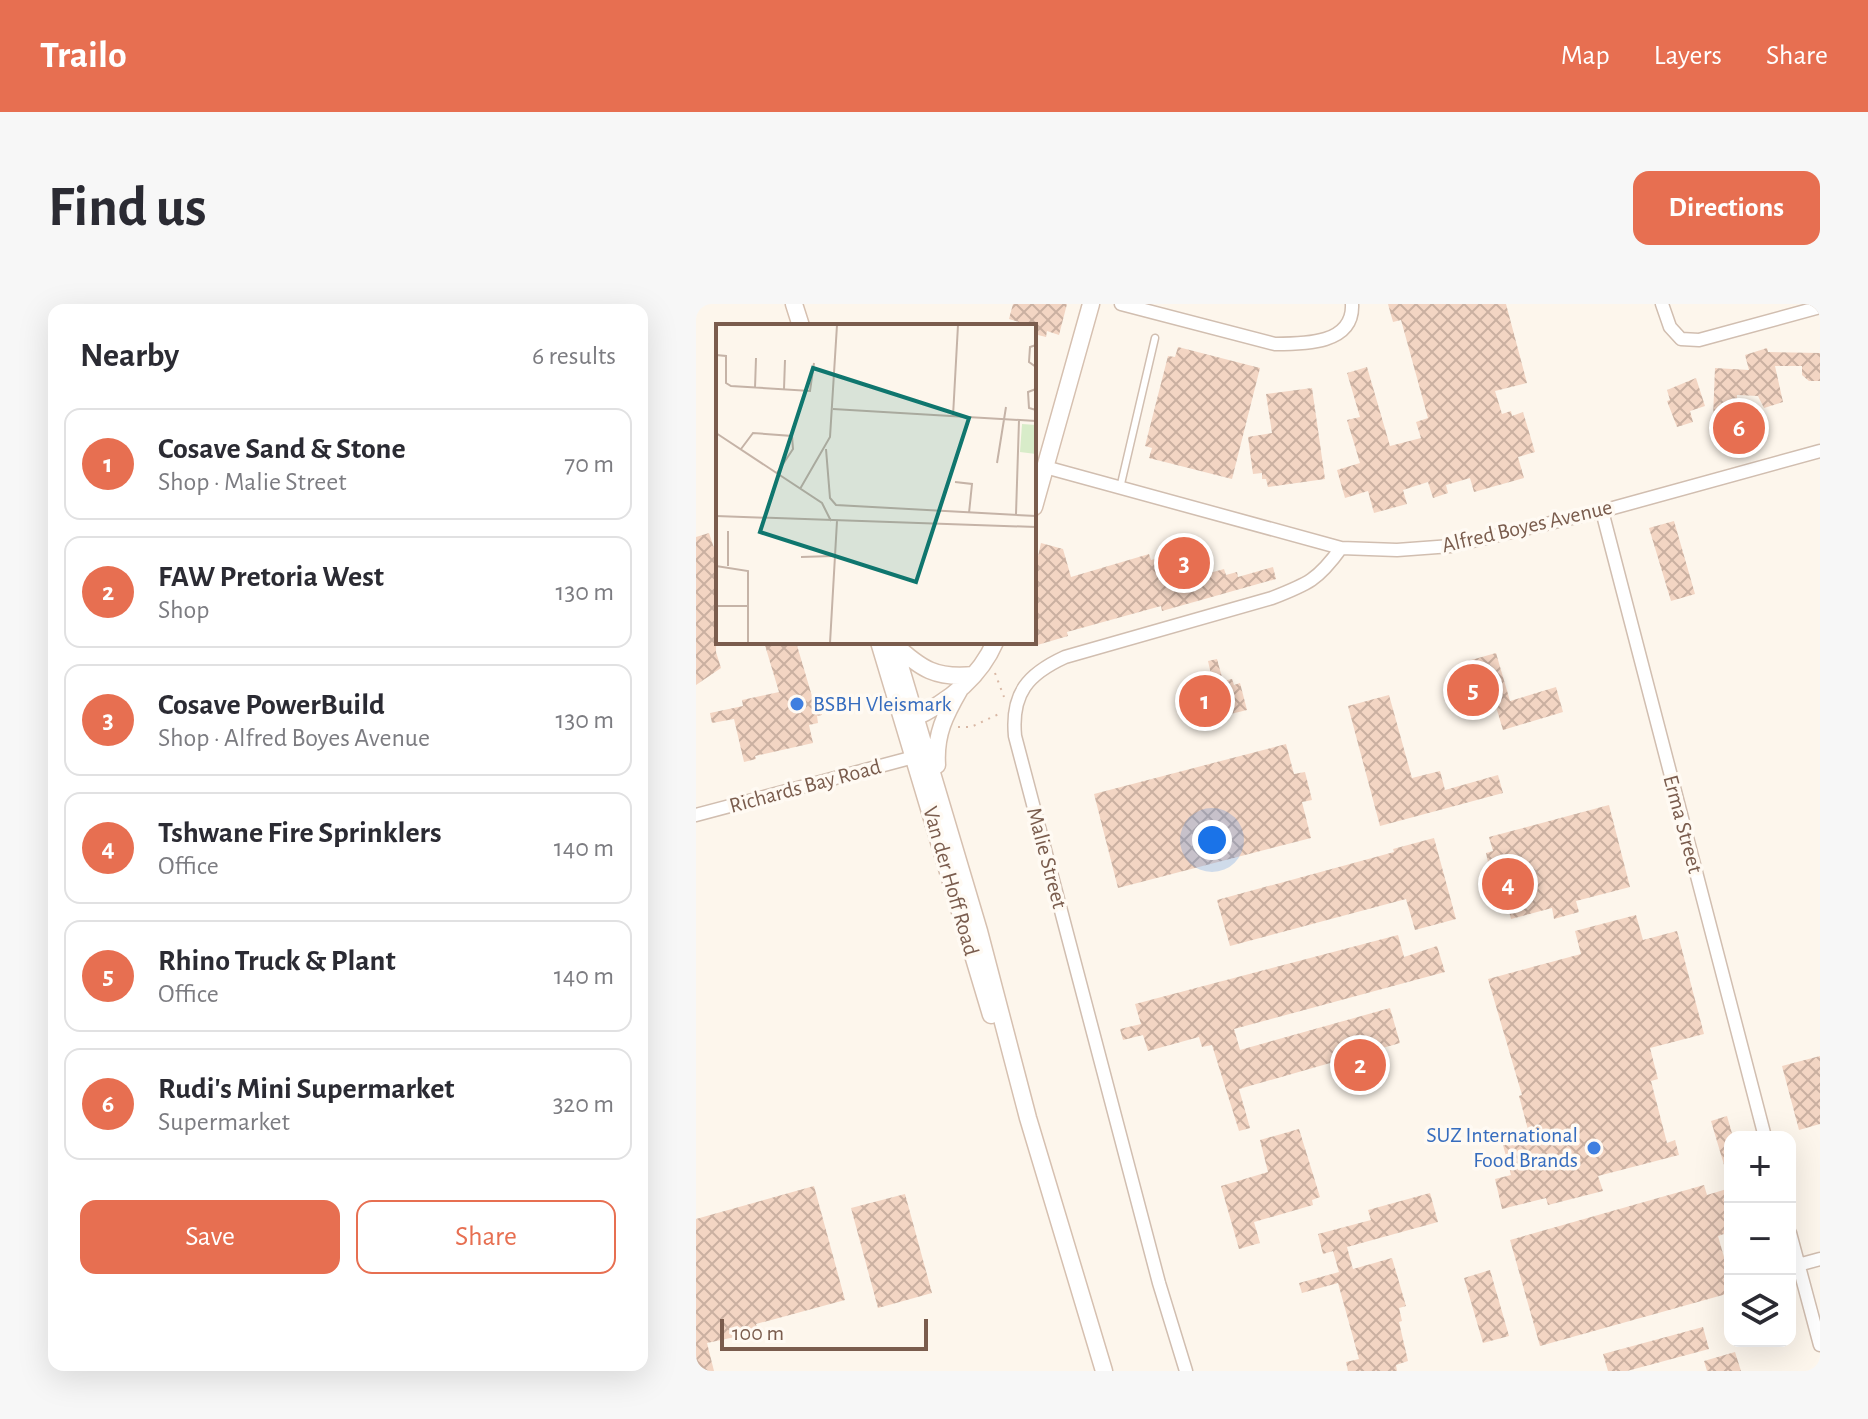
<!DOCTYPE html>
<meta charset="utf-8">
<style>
:root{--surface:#fff;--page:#f7f7f7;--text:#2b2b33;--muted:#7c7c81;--line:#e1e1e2;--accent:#e76f51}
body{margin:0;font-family:"Alegreya Sans",sans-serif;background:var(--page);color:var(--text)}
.controls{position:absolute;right:24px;bottom:24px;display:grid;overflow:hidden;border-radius:16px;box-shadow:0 8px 32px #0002}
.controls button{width:72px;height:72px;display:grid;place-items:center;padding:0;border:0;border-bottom:2px solid var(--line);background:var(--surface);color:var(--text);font:40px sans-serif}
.scale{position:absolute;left:24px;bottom:20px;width:208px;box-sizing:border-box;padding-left:8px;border:4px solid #7a5c4d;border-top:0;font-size:22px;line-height:28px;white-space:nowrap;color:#7a5c4d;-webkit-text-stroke:6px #fffaf3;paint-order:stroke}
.you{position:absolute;left:516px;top:536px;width:28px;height:28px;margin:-20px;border:6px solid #fff;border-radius:50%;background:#1a73e8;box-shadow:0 0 0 12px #1a73e833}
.badge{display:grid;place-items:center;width:52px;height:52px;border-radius:50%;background:var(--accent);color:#fff;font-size:26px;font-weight:700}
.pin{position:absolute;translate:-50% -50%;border:4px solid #fff;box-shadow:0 2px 8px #0006}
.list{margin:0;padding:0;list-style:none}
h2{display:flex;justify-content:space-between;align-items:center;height:104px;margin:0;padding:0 32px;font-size:34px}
h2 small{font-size:26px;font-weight:400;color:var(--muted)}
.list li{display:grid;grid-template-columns:52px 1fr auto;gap:24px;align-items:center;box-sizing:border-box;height:112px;margin:0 16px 16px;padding:0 16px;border:2px solid var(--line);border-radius:16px}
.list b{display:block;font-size:30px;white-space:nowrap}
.list p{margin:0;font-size:26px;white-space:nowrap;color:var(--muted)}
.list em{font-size:26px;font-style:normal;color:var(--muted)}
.actions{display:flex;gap:16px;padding:24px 32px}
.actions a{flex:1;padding:18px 0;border:2px solid var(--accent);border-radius:16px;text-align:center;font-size:28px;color:var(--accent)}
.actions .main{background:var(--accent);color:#fff}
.icon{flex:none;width:44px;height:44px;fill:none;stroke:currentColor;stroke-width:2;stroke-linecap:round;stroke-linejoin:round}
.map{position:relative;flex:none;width:1124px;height:1067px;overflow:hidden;border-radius:16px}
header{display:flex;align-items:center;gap:48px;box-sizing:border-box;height:112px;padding:0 40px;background:var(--accent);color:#fff}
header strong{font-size:38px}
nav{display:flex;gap:44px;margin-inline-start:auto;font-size:28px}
.intro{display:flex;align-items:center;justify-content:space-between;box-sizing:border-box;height:192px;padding:0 48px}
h1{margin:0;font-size:56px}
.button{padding:20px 36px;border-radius:16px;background:var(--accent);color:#fff;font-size:28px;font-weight:700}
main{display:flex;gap:48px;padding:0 48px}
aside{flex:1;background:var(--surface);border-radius:16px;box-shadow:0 8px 32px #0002}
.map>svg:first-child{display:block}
.building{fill:url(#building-cross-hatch)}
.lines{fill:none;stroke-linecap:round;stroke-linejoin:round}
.service-casing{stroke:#d1beb0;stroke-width:9}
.minor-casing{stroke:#d1beb0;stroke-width:15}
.secondary-casing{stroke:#d6c0b0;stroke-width:19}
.path{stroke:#d9b8a5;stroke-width:2;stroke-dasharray:2 6;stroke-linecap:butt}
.service{stroke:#fff;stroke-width:6}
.minor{stroke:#fff;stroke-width:12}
.secondary{stroke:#fff;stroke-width:16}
.shop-dot{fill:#3f7fe0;stroke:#fffaf3;stroke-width:3}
.labels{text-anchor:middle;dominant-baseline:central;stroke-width:7;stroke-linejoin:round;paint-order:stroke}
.street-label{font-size:22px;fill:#7a5c4d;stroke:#fffaf3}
.shop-label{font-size:22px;fill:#366cbe;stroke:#fffaf3;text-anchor:start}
.inset-road{fill:none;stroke:#c5b3a7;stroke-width:2}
.view{fill:#0f766e;fill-opacity:0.15;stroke:#0f766e;stroke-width:4}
.inset-edge{fill:none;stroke:#7a5c4d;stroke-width:4}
</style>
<header>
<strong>Trailo</strong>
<nav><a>Map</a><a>Layers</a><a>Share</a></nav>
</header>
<div class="intro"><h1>Find us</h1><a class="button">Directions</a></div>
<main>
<aside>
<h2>Nearby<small>6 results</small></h2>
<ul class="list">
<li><span class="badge">1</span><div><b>Cosave Sand &amp; Stone</b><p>Shop · Malie Street</p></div><em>70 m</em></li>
<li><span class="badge">2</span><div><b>FAW Pretoria West</b><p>Shop</p></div><em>130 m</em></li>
<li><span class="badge">3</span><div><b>Cosave PowerBuild</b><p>Shop · Alfred Boyes Avenue</p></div><em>130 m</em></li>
<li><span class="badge">4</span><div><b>Tshwane Fire Sprinklers</b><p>Office</p></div><em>140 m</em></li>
<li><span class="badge">5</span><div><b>Rhino Truck &amp; Plant</b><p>Office</p></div><em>140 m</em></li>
<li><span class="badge">6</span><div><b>Rudi's Mini Supermarket</b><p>Supermarket</p></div><em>320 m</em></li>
</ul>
<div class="actions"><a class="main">Save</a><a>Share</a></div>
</aside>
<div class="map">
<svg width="1124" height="1067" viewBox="0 0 1124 1067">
<defs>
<pattern id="building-cross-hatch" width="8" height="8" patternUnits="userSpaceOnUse" patternTransform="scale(2)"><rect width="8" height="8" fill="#f3d5c3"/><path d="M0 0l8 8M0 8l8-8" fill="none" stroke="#cab0a1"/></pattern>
</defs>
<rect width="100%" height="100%" fill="#fdf6ec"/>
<path class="building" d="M 317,0 L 371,0 L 363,31 L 351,27 L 350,33 L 338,30 L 338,22 L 330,22 L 330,20 L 313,15 Z
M 692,0 L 810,0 L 831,79 L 799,87 L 806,110 L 815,107 L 816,112 L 827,108 L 839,148 L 822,153 L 828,174 L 778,188 L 774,174 L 750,181 L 752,189 L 737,194 L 732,178 L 707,186 L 711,200 L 678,209 L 672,187 L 649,194 L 641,166 L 664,159 L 651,116 L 664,113 L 651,69 L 671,63 L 694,142 L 725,134 L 720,118 L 732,114 L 705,16 L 697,18 Z
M 482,43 L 564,64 L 536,175 L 453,154 L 456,144 L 449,142 L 472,52 L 479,53 Z
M 1071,44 L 1072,48 L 1124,49 L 1124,77 L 1113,77 L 1106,71 L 1106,62 L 1079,62 L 1087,98 L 1068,104 L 1062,92 L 1041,91 L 1040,118 L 1070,121 L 1022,134 L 1017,114 L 1019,64 L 1053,66 L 1049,51 Z
M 1000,74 L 1009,102 L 994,107 L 997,118 L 981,123 L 971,97 L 974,96 L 971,86 Z
M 616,84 L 629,175 L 572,183 L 570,175 L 566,175 L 566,169 L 557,170 L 552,133 L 576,129 L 570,90 Z
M 978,217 L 999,290 L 975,297 L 953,224 Z
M 13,229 L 22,256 L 20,348 L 25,364 L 0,381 L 0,233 Z
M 345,239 L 367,245 L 375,273 L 453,250 L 455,256 L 459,255 L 466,277 L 476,274 L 477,279 L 528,265 L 530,271 L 541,268 L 542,273 L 577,263 L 580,275 L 466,307 L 465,302 L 371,328 L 372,332 L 338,342 L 338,271 Z
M 68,338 L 100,338 L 118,399 L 123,398 L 126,411 L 121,412 L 122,419 L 113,421 L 117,439 L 59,452 L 60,455 L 48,458 L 38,415 L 16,419 L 14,409 L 47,402 L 46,396 L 83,388 Z
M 800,349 L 814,397 L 860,383 L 867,408 L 807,426 L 794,383 L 777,389 L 768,358 Z
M 521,355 L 527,377 L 536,375 L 538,381 L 544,379 L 551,406 L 518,414 L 516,405 L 493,411 L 486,388 L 517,379 L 512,357 Z
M 693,391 L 716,474 L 744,467 L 749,486 L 802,471 L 807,489 L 684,522 L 652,402 Z
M 590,440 L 598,470 L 609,468 L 616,496 L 606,498 L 615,534 L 422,584 L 398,490 Z
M 913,501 L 934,583 L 880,597 L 883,608 L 858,615 L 856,604 L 815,615 L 801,561 L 793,563 L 790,549 L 797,547 L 793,533 Z
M 738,534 L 760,615 L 719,626 L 710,595 L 534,642 L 521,596 L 698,548 L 697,545 Z
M 940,611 L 947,636 L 981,627 L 1008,730 L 954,744 L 962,775 L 955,777 L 971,839 L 979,836 L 983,851 L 902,872 L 907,887 L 852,901 L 850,894 L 806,905 L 799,875 L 815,871 L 807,841 L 834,833 L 823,792 L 826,791 L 792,675 L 885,650 L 879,627 Z
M 702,631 L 708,653 L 741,642 L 749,668 L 538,725 L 544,746 L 694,704 L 704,739 L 543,785 L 554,824 L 543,827 L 516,741 L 506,743 L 503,733 L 452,747 L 447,731 L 427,736 L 424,725 L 445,720 L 439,700 Z
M 1124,752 L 1124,820 L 1103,826 L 1086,762 Z
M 1031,812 L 1037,833 L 1034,833 L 1034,871 L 1031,871 L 1015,817 Z
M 603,825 L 624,893 L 616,896 L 617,901 L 558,918 L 564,939 L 543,945 L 525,882 L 572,868 L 564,836 Z
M 1008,881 L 1011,891 L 1034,884 L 1034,928 L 1022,932 L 1034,974 L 1034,989 L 844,1042 L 814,936 Z
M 118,882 L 149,996 L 60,1020 L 62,1028 L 11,1039 L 18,1067 L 0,1067 L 0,915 Z
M 734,889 L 742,918 L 651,943 L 657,965 L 696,954 L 710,1002 L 703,1004 L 706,1017 L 703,1018 L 712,1057 L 700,1061 L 701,1067 L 652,1067 L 650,1058 L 663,1055 L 642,979 L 606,989 L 603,979 L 643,968 L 637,947 L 627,950 L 622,930 L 675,916 L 672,906 Z
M 209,890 L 236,989 L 182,1004 L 155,904 Z
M 794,966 L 813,1032 L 787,1039 L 768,974 Z
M 1007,1023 L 1013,1045 L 931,1067 L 912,1067 L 907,1050 Z
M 1039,1048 L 1045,1067 L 1011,1067 L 1008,1057 Z"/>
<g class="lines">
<g class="service-casing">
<path id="service" d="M 424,184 L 459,34"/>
</g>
<g class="minor-casing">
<path id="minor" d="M 425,0 L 579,40 C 609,40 658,40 656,0
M 966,0 L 974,23 L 985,35 L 1003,36 L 1124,3
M 349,163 L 645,244 L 701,246 L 755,242 L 906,207 L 1124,147
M 906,207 L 1069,833
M 0,511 L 218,453
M 1094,929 L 1124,1041
M 1102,961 L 1124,955
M 490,1067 L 463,979 L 319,432 C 315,389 332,370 369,353 L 576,294 C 612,280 622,276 645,244"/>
</g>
<g class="secondary-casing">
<path id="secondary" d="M 98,0 L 105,22
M 338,203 L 395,0
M 183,338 L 295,711
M 197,338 L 283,627 L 332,814 L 408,1067
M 198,340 C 225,365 240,375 278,371
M 214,416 C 249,400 283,375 299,338
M 241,461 C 239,430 249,411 264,385"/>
</g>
<path class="path" d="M 299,369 L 308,393
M 262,423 L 275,423 L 305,409"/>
<use href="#service" class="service"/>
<use href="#minor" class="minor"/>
<use href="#secondary" class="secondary"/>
</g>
<g class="shop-dot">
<circle cx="101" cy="400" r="8"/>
<circle cx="898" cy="844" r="8"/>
</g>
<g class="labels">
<g class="street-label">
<text transform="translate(831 222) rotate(-13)">Alfred Boyes Avenue</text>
<text transform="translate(109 482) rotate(-15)">Richards Bay Road</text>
<text transform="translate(987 520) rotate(75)">Erma Street</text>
<text transform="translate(351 554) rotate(75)">Malie Street</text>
<text transform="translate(255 577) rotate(74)">Van der Hoff Road</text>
</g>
<g class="shop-label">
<text x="117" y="400">BSBH Vleismark</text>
<text x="882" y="831" text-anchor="end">SUZ International<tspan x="882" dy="25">Food Brands</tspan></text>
</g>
</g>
<g transform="translate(20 20)">
<rect width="320" height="320" fill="#fdf6ec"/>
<path d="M 306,100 L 320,101 L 320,130 L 304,128 Z" fill="#d8ecc9"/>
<path class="inset-road" d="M 320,21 L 314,23 L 313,38 L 320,43M 0,31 L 10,32 L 10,59 L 15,62 L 94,67 L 98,39M 39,64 L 40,34M 68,65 L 69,36M 320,65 L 312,68 L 313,84 L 320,86M 117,85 L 320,97M 237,92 L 242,1M 0,109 L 106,179 L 115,197M 25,125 L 37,109 L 76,112 L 77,125 L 61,149M 110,125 L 114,174 L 120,181 L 320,192M 281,139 L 290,83M 239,158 L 256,160 L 253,189M 84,165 L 114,113 L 121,1M 300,190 L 303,96M 0,192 L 320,203M 85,233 L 117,232M 0,242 L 32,247 L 32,319M 12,242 L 12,207M 0,282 L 33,282M 114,319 L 121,197"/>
<path class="view" d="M 97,44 L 253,94 L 200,258 L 44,208 Z"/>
<rect width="320" height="320" class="inset-edge"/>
</g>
</svg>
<div class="controls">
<button>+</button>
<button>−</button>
<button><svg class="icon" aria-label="layers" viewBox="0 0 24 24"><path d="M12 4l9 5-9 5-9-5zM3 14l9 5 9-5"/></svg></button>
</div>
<div class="scale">100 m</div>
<div class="you"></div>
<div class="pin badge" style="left:509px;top:397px">1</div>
<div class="pin badge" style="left:664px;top:761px">2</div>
<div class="pin badge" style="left:488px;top:259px">3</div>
<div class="pin badge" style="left:812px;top:580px">4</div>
<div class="pin badge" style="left:777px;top:386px">5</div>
<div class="pin badge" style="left:1043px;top:124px">6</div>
</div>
</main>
